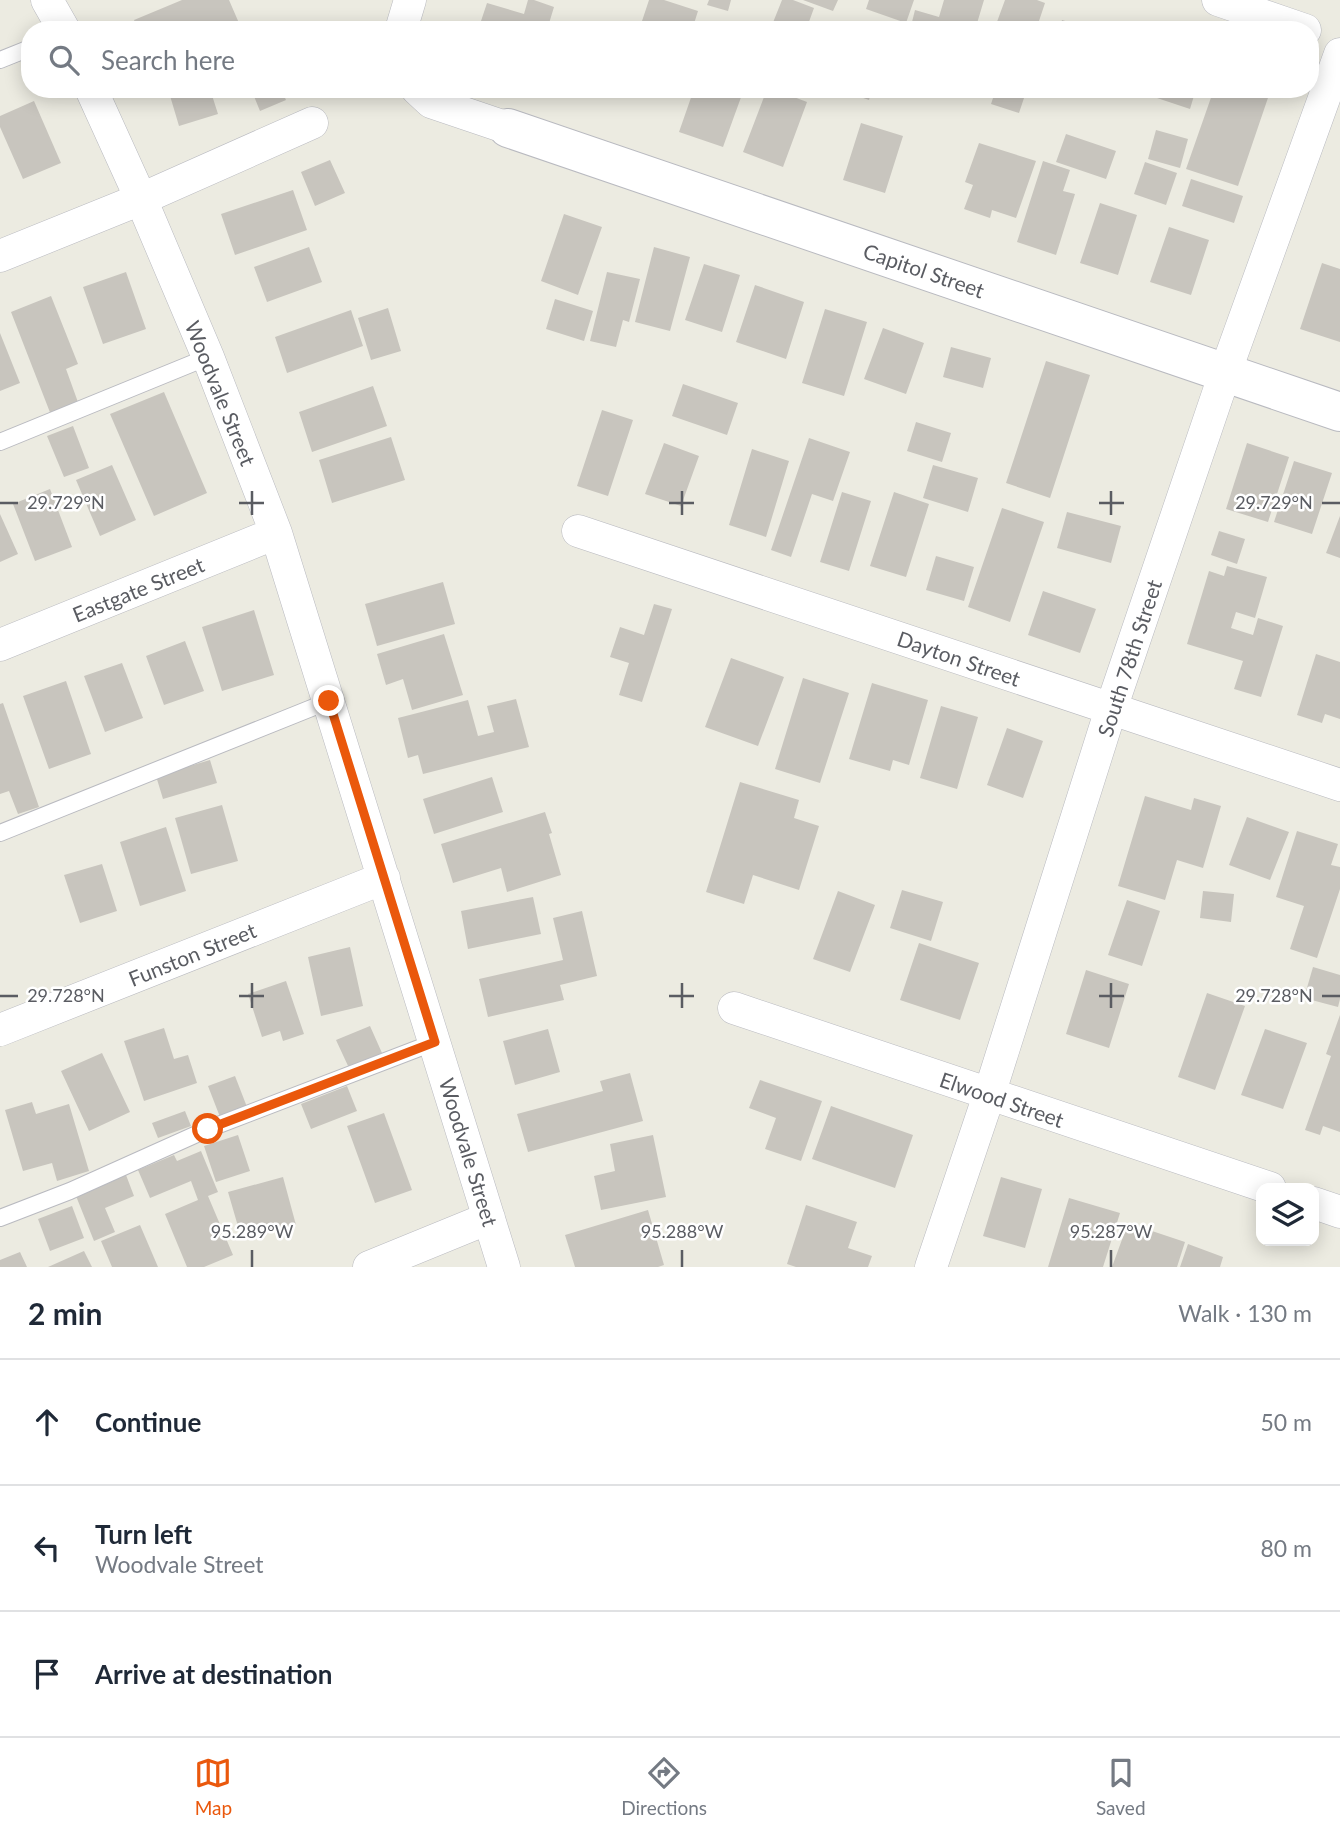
<!DOCTYPE html>
<meta charset="utf-8">
<style>
:root{--surface:#fff;--page:#f6f6f7;--text:#1f2937;--muted:#747a83;--line:#e0e1e3;--accent:#ea580c}
body{margin:0;font-family:Lato,sans-serif;background:var(--page);color:var(--text)}
.controls{position:absolute;right:21px;bottom:21px;display:grid;overflow:hidden;border-radius:14px;box-shadow:0 4px 18px #0003}
.controls button{width:63px;height:63px;display:grid;place-items:center;padding:0;border:0;border-bottom:2px solid var(--line);background:var(--surface);color:var(--text);font:35px sans-serif}
.stop{position:absolute;width:21px;height:21px;margin:-16px;border:5px solid #ea580c;border-radius:50%;background:#fff}
.stop.end{background:#ea580c;border-color:#fff;box-shadow:0 2px 7px #0008}
.list{margin:0;padding:0;list-style:none}
h2{display:flex;justify-content:space-between;align-items:center;height:91px;margin:0;padding:0 28px;font-size:30px}
h2 small{font-size:23px;font-weight:400;color:var(--muted)}
.list li{display:grid;grid-template-columns:46px 1fr auto;gap:21px;align-items:center;box-sizing:border-box;height:126px;padding:0 28px;border-top:2px solid var(--line)}
.list b{display:block;font-size:26px;white-space:nowrap}
.list p{margin:0;font-size:23px;white-space:nowrap;color:var(--muted)}
.list em{font-size:23px;font-style:normal;color:var(--muted)}
.icon{flex:none;width:38px;height:38px;fill:none;stroke:currentColor;stroke-width:2;stroke-linecap:round;stroke-linejoin:round}
.map{position:relative;flex:none;width:1340px;height:1267px;overflow:hidden}
.search{position:absolute;background:var(--surface);box-shadow:0 4px 18px #0003;left:21px;right:21px;top:21px;height:77px;display:flex;align-items:center;gap:18px;box-sizing:border-box;padding:0 24px;border-radius:28px;color:var(--muted);font-size:26px}
.sheet{height:469px;background:var(--surface)}
nav{display:flex;justify-content:space-around;align-items:center;box-sizing:border-box;height:98px;border-top:2px solid var(--line);background:var(--surface);font-size:19px;color:var(--muted)}
nav a{display:grid;justify-items:center;gap:4px}
nav .on{color:var(--accent)}
.map>svg:first-child{display:block}
.building{fill:#c8c5be}
.lines{fill:none;stroke-linecap:round;stroke-linejoin:round}
.service-casing{stroke:#b9bac0;stroke-width:18}
.minor-casing{stroke:#b9bac0;stroke-width:33}
.tertiary-casing{stroke:#b9bac0;stroke-width:40}
.service{stroke:#fff;stroke-width:16}
.minor{stroke:#fff;stroke-width:32}
.tertiary{stroke:#fff;stroke-width:38}
.route{stroke:#ea580c;stroke-width:9}
.ticks{fill:none;stroke:#5a5c62;stroke-width:2.5}
.labels{text-anchor:middle;dominant-baseline:central;stroke-width:5;stroke-linejoin:round;paint-order:stroke}
.street-label{font-size:21px;fill:#5a5c62;stroke:#fff}
.ticks-label{font-size:18px;text-anchor:middle;fill:#5a5c62;stroke:#fff;stroke-width:5;stroke-linejoin:round;paint-order:stroke}
</style>
<div class="map">
<svg width="1340" height="1267" viewBox="0 0 1340 1267">
<rect width="100%" height="100%" fill="#ecebe1"/>
<path class="building" d="M 182,0 L 229,0 L 242,30 L 138,30 L 134,20 Z
M 528,0 L 534,0 L 554,7 L 547,30 L 478,30 L 487,3 L 524,14 Z
M 649,0 L 664,0 L 698,11 L 692,30 L 639,30 Z
M 709,0 L 731,0 L 728,11 L 707,5 Z
M 782,0 L 793,0 L 814,8 L 806,30 L 770,30 Z
M 803,0 L 838,0 L 833,11 Z
M 869,0 L 914,0 L 906,23 L 866,9 Z
M 944,0 L 984,0 L 975,30 L 910,30 L 915,10 L 939,17 Z
M 1005,0 L 1037,0 L 1045,3 L 1036,30 L 994,30 Z
M 1062,20 L 1091,29 L 1091,30 L 1059,30 Z
M 168,89 L 210,89 L 218,114 L 179,126 Z
M 251,89 L 281,89 L 286,100 L 260,111 Z
M 694,89 L 744,89 L 723,147 L 679,132 Z
M 767,89 L 773,89 L 807,102 L 783,167 L 743,152 Z
M 847,89 L 872,89 L 869,100 L 846,92 Z
M 996,89 L 1027,89 L 1019,113 L 991,104 Z
M 1146,89 L 1196,89 L 1190,109 L 1145,94 Z
M 1214,89 L 1227,92 L 1228,89 L 1271,89 L 1238,186 L 1186,169 Z
M 34,101 L 61,163 L 23,179 L 0,127 L 0,116 Z
M 861,123 L 903,136 L 885,193 L 843,180 Z
M 1156,130 L 1188,139 L 1180,168 L 1148,159 Z
M 1066,134 L 1116,151 L 1106,179 L 1056,162 Z
M 979,143 L 1036,161 L 1016,218 L 992,210 L 990,218 L 964,209 L 973,185 L 965,182 Z
M 330,160 L 345,193 L 315,206 L 301,172 Z
M 1043,161 L 1070,170 L 1063,191 L 1075,194 L 1056,255 L 1017,242 Z
M 1145,162 L 1177,173 L 1166,205 L 1134,194 Z
M 1191,179 L 1243,196 L 1234,223 L 1182,206 Z
M 293,190 L 307,230 L 235,255 L 221,214 Z
M 1100,203 L 1137,215 L 1118,275 L 1080,263 Z
M 564,214 L 602,227 L 578,295 L 541,281 Z
M 1169,227 L 1209,240 L 1191,295 L 1150,282 Z
M 309,247 L 322,282 L 267,302 L 254,267 Z
M 654,247 L 690,257 L 670,331 L 635,322 Z
M 1322,263 L 1340,269 L 1340,342 L 1300,329 Z
M 704,264 L 740,275 L 722,332 L 685,320 Z
M 126,272 L 146,329 L 103,344 L 83,287 Z
M 607,272 L 640,279 L 629,322 L 623,320 L 616,347 L 590,341 Z
M 755,285 L 804,302 L 786,359 L 736,342 Z
M 51,296 L 78,364 L 66,369 L 79,405 L 51,415 L 11,312 Z
M 555,299 L 593,311 L 584,341 L 546,329 Z
M 388,308 L 401,351 L 371,360 L 358,318 Z
M 825,309 L 867,322 L 844,396 L 802,383 Z
M 351,310 L 363,346 L 287,373 L 275,337 Z
M 883,328 L 924,343 L 906,394 L 864,379 Z
M 0,333 L 20,383 L 0,391 Z
M 951,347 L 991,358 L 983,388 L 943,377 Z
M 1046,361 L 1090,375 L 1050,498 L 1006,483 Z
M 683,384 L 738,403 L 727,435 L 672,416 Z
M 373,386 L 387,426 L 312,452 L 299,412 Z
M 164,392 L 207,493 L 154,516 L 110,414 Z
M 602,410 L 633,420 L 608,496 L 577,486 Z
M 916,422 L 951,433 L 942,462 L 907,451 Z
M 73,426 L 89,468 L 64,477 L 47,436 Z
M 391,437 L 405,480 L 332,503 L 319,460 Z
M 809,438 L 850,452 L 833,501 L 812,494 L 791,557 L 771,550 Z
M 664,443 L 699,456 L 681,506 L 645,494 Z
M 1247,443 L 1289,457 L 1268,522 L 1226,509 Z
M 752,449 L 789,461 L 766,537 L 729,525 Z
M 1294,461 L 1332,473 L 1312,534 L 1274,522 Z
M 112,465 L 136,520 L 100,536 L 76,480 Z
M 933,465 L 978,478 L 968,512 L 923,498 Z
M 50,489 L 72,547 L 35,561 L 13,504 Z
M 842,492 L 871,501 L 849,571 L 820,562 Z
M 894,492 L 929,504 L 906,577 L 870,566 Z
M 1002,508 L 1044,522 L 1010,622 L 968,607 Z
M 1067,512 L 1121,526 L 1111,563 L 1057,548 Z
M 0,514 L 18,554 L 0,562 Z
M 1340,516 L 1340,558 L 1326,553 Z
M 1219,531 L 1245,539 L 1237,564 L 1211,555 Z
M 936,556 L 974,567 L 964,601 L 926,590 Z
M 1227,566 L 1267,577 L 1255,618 L 1236,612 L 1231,628 L 1253,635 L 1258,618 L 1283,626 L 1261,697 L 1234,689 L 1243,661 L 1187,644 L 1209,571 L 1224,576 Z
M 443,582 L 455,624 L 377,646 L 365,604 Z
M 1043,591 L 1096,609 L 1080,653 L 1028,635 Z
M 654,604 L 672,609 L 642,702 L 619,695 L 629,663 L 610,657 L 620,627 L 644,635 Z
M 254,610 L 274,675 L 222,691 L 202,627 Z
M 444,634 L 463,695 L 412,710 L 403,679 L 386,685 L 377,654 Z
M 185,641 L 204,691 L 164,705 L 146,656 Z
M 1316,654 L 1340,662 L 1340,719 L 1325,714 L 1322,723 L 1297,715 Z
M 731,658 L 784,677 L 758,746 L 705,727 Z
M 122,663 L 143,718 L 105,732 L 84,676 Z
M 803,678 L 849,693 L 820,783 L 775,769 Z
M 66,681 L 91,754 L 49,769 L 23,696 Z
M 872,683 L 928,700 L 909,765 L 893,760 L 890,771 L 849,759 Z
M 516,699 L 529,747 L 423,774 L 418,755 L 408,758 L 398,718 L 468,700 L 478,736 L 494,732 L 487,706 Z
M 3,703 L 39,807 L 18,814 L 9,791 L 0,794 L 0,704 Z
M 941,706 L 978,717 L 957,789 L 920,778 Z
M 1007,728 L 1043,741 L 1023,798 L 987,785 Z
M 210,760 L 217,783 L 163,799 L 156,776 Z
M 492,777 L 503,812 L 434,834 L 423,799 Z
M 740,782 L 799,800 L 794,818 L 819,826 L 799,890 L 753,875 L 744,904 L 706,892 Z
M 1145,796 L 1191,810 L 1194,798 L 1221,806 L 1203,868 L 1177,860 L 1165,900 L 1118,886 Z
M 222,805 L 238,861 L 191,874 L 175,818 Z
M 545,812 L 552,833 L 549,834 L 561,875 L 507,892 L 501,868 L 453,883 L 441,844 Z
M 1247,817 L 1289,832 L 1270,880 L 1229,865 Z
M 166,827 L 186,891 L 140,906 L 120,842 Z
M 1297,831 L 1338,844 L 1331,865 L 1340,867 L 1340,889 L 1317,958 L 1290,949 L 1304,906 L 1276,897 Z
M 102,864 L 117,911 L 80,923 L 64,875 Z
M 902,890 L 943,902 L 931,941 L 890,928 Z
M 838,891 L 875,905 L 850,972 L 813,959 Z
M 1203,891 L 1234,894 L 1231,922 L 1200,918 Z
M 533,897 L 541,934 L 468,949 L 461,911 Z
M 1127,900 L 1160,911 L 1142,966 L 1108,955 Z
M 582,911 L 597,976 L 560,985 L 564,1000 L 488,1017 L 479,979 L 563,960 L 553,918 Z
M 919,943 L 979,963 L 960,1020 L 900,1000 Z
M 350,947 L 363,1006 L 321,1016 L 308,957 Z
M 1313,967 L 1340,975 L 1340,999 L 1338,1007 L 1304,998 Z
M 1086,970 L 1129,984 L 1109,1048 L 1066,1034 Z
M 286,981 L 304,1034 L 283,1041 L 280,1031 L 262,1037 L 248,994 Z
M 1207,993 L 1245,1006 L 1215,1090 L 1178,1077 Z
M 1340,1015 L 1340,1132 L 1323,1126 L 1320,1135 L 1305,1130 L 1331,1056 L 1326,1054 Z
M 370,1026 L 382,1053 L 349,1068 L 336,1040 Z
M 164,1028 L 174,1059 L 188,1055 L 197,1083 L 144,1101 L 124,1041 Z
M 548,1029 L 560,1072 L 515,1085 L 503,1041 Z
M 1265,1029 L 1307,1043 L 1283,1109 L 1241,1095 Z
M 102,1053 L 130,1112 L 89,1131 L 61,1071 Z
M 630,1073 L 643,1121 L 528,1152 L 517,1114 L 603,1091 L 600,1081 Z
M 235,1076 L 247,1107 L 220,1117 L 208,1086 Z
M 760,1080 L 822,1101 L 801,1161 L 765,1149 L 776,1118 L 749,1108 Z
M 347,1086 L 357,1111 L 311,1129 L 301,1104 Z
M 32,1102 L 36,1114 L 69,1104 L 89,1171 L 57,1181 L 52,1163 L 23,1171 L 5,1110 Z
M 831,1106 L 913,1135 L 895,1188 L 812,1159 Z
M 185,1111 L 191,1126 L 158,1138 L 152,1123 Z
M 384,1113 L 412,1190 L 375,1203 L 347,1126 Z
M 238,1135 L 250,1171 L 216,1182 L 204,1146 Z
M 653,1135 L 666,1197 L 601,1210 L 594,1176 L 615,1171 L 610,1144 Z
M 201,1151 L 218,1192 L 208,1196 L 233,1255 L 204,1267 L 187,1267 L 165,1214 L 198,1200 L 191,1181 L 150,1198 L 138,1170 L 174,1155 L 177,1161 Z
M 126,1175 L 134,1196 L 105,1208 L 115,1232 L 94,1241 L 76,1196 Z
M 283,1177 L 296,1225 L 242,1240 L 228,1192 Z
M 1001,1177 L 1042,1189 L 1025,1248 L 983,1236 Z
M 1069,1198 L 1120,1213 L 1103,1267 L 1048,1267 Z
M 806,1205 L 857,1222 L 848,1248 L 872,1256 L 868,1267 L 796,1267 L 787,1264 Z
M 72,1206 L 84,1238 L 50,1251 L 38,1219 Z
M 648,1210 L 664,1265 L 658,1267 L 575,1267 L 565,1235 Z
M 1128,1223 L 1185,1242 L 1177,1267 L 1112,1267 Z
M 140,1225 L 158,1267 L 112,1267 L 101,1241 Z
M 1188,1244 L 1223,1257 L 1220,1267 L 1180,1267 Z
M 84,1251 L 92,1267 L 48,1267 Z
M 20,1252 L 27,1267 L 0,1267 L 0,1260 Z"/>
<g class="lines">
<g class="service-casing">
<path id="service" d="M 0,60 L 30,48
M 0,442 L 208,357
M 0,833 L 329,701
M 0,1218 L 70,1191 L 208,1129 L 435,1042"/>
</g>
<g class="minor-casing">
<path id="minor" d="M 47,0 L 64,30
M 1218,0 L 1305,30
M 401,30 L 410,0
M 91,89 L 141,199 L 208,357 L 276,533 L 504,1267
M 417,89 L 431,102 L 508,128
M 0,256 L 141,199 L 312,123
M 578,531 L 1340,785
M 0,645 L 276,533
M 734,1008 L 1270,1188
M 0,1030 L 384,878
M 1314,1203 L 1340,1212
M 369,1267 L 489,1218
M 931,1267 L 989,1095 L 1111,709 L 1225,373 L 1340,54"/>
</g>
<g class="tertiary-casing">
<path id="tertiary" d="M 508,128 L 1340,412"/>
</g>
<use href="#service" class="service"/>
<use href="#minor" class="minor"/>
<use href="#tertiary" class="tertiary"/>
</g>
<g class="lines">
<path class="route" d="M 208,1129 L 435,1042 L 329,701"/>
</g>
<path class="ticks" d="M 252,491 L 252,515M 682,491 L 682,515M 1111,491 L 1111,515M 0,503 L 18,503M 239,503 L 264,503M 669,503 L 694,503M 1099,503 L 1124,503M 1322,503 L 1340,503M 252,983 L 252,1008M 682,983 L 682,1008M 1111,983 L 1111,1008M 0,996 L 18,996M 239,996 L 264,996M 669,996 L 694,996M 1099,996 L 1124,996M 1322,996 L 1340,996M 252,1250 L 252,1267M 682,1250 L 682,1267M 1111,1250 L 1111,1267"/>
<g class="labels">
<g class="street-label">
<text transform="translate(924 270) rotate(19)">Capitol Street</text>
<text transform="translate(221 393) rotate(68)">Woodvale Street</text>
<text transform="translate(138 589) rotate(-22)">Eastgate Street</text>
<text transform="translate(959 658) rotate(19)">Dayton Street</text>
<text transform="translate(1129 658) rotate(-72)">South 78th Street</text>
<text transform="translate(192 954) rotate(-22)">Funston Street</text>
<text transform="translate(1002 1099) rotate(19)">Elwood Street</text>
<text transform="translate(469 1152) rotate(73)">Woodvale Street</text>
</g>
</g>
<g class="ticks-label">
<text x="66" y="509">29.729°N</text>
<text x="1274" y="509">29.729°N</text>
<text x="66" y="1002">29.728°N</text>
<text x="1274" y="1002">29.728°N</text>
<text x="252" y="1238">95.289°W</text>
<text x="682" y="1238">95.288°W</text>
<text x="1111" y="1238">95.287°W</text>
</g>
</svg>
<div class="controls">
<button><svg class="icon" aria-label="layers" viewBox="0 0 24 24"><path d="M12 4l9 5-9 5-9-5zM3 14l9 5 9-5"/></svg></button>
</div>
<div class="stop" style="left:208px;top:1129px"></div>
<div class="stop end" style="left:329px;top:701px"></div>
<div class="search"><svg class="icon" aria-label="search" viewBox="0 0 24 24"><circle cx="10" cy="10" r="6"/><path d="M15 15l6 6"/></svg>Search here</div>
</div>
<section class="sheet">
<h2>2 min<small>Walk · 130 m</small></h2>
<ul class="list">
<li><svg class="icon" aria-label="ahead" viewBox="0 0 24 24"><path d="M12 20V5M6 11l6-6 6 6"/></svg><div><b>Continue</b></div><em>50 m</em></li>
<li><svg class="icon" aria-label="left" viewBox="0 0 24 24"><path d="M17 20v-9H6M10 6l-5 5 5 5"/></svg><div><b>Turn left</b><p>Woodvale Street</p></div><em>80 m</em></li>
<li><svg class="icon" aria-label="arrive" viewBox="0 0 24 24"><path d="M6 21V4h12l-3 4 3 4H6"/></svg><div><b>Arrive at destination</b></div></li>
</ul>
</section>
<nav>
<a class="on"><svg class="icon" aria-label="map" viewBox="0 0 24 24"><path d="M3 6l6-2 6 2 6-2v14l-6 2-6-2-6 2zM9 4v14M15 6v14"/></svg>Map</a>
<a><svg class="icon" aria-label="directions" viewBox="0 0 24 24"><path d="M12 3l9 9-9 9-9-9zM9 14v-3h6M13 9l2 2-2 2"/></svg>Directions</a>
<a><svg class="icon" aria-label="saved" viewBox="0 0 24 24"><path d="M7 4h10v16l-5-4-5 4z"/></svg>Saved</a>
</nav>
